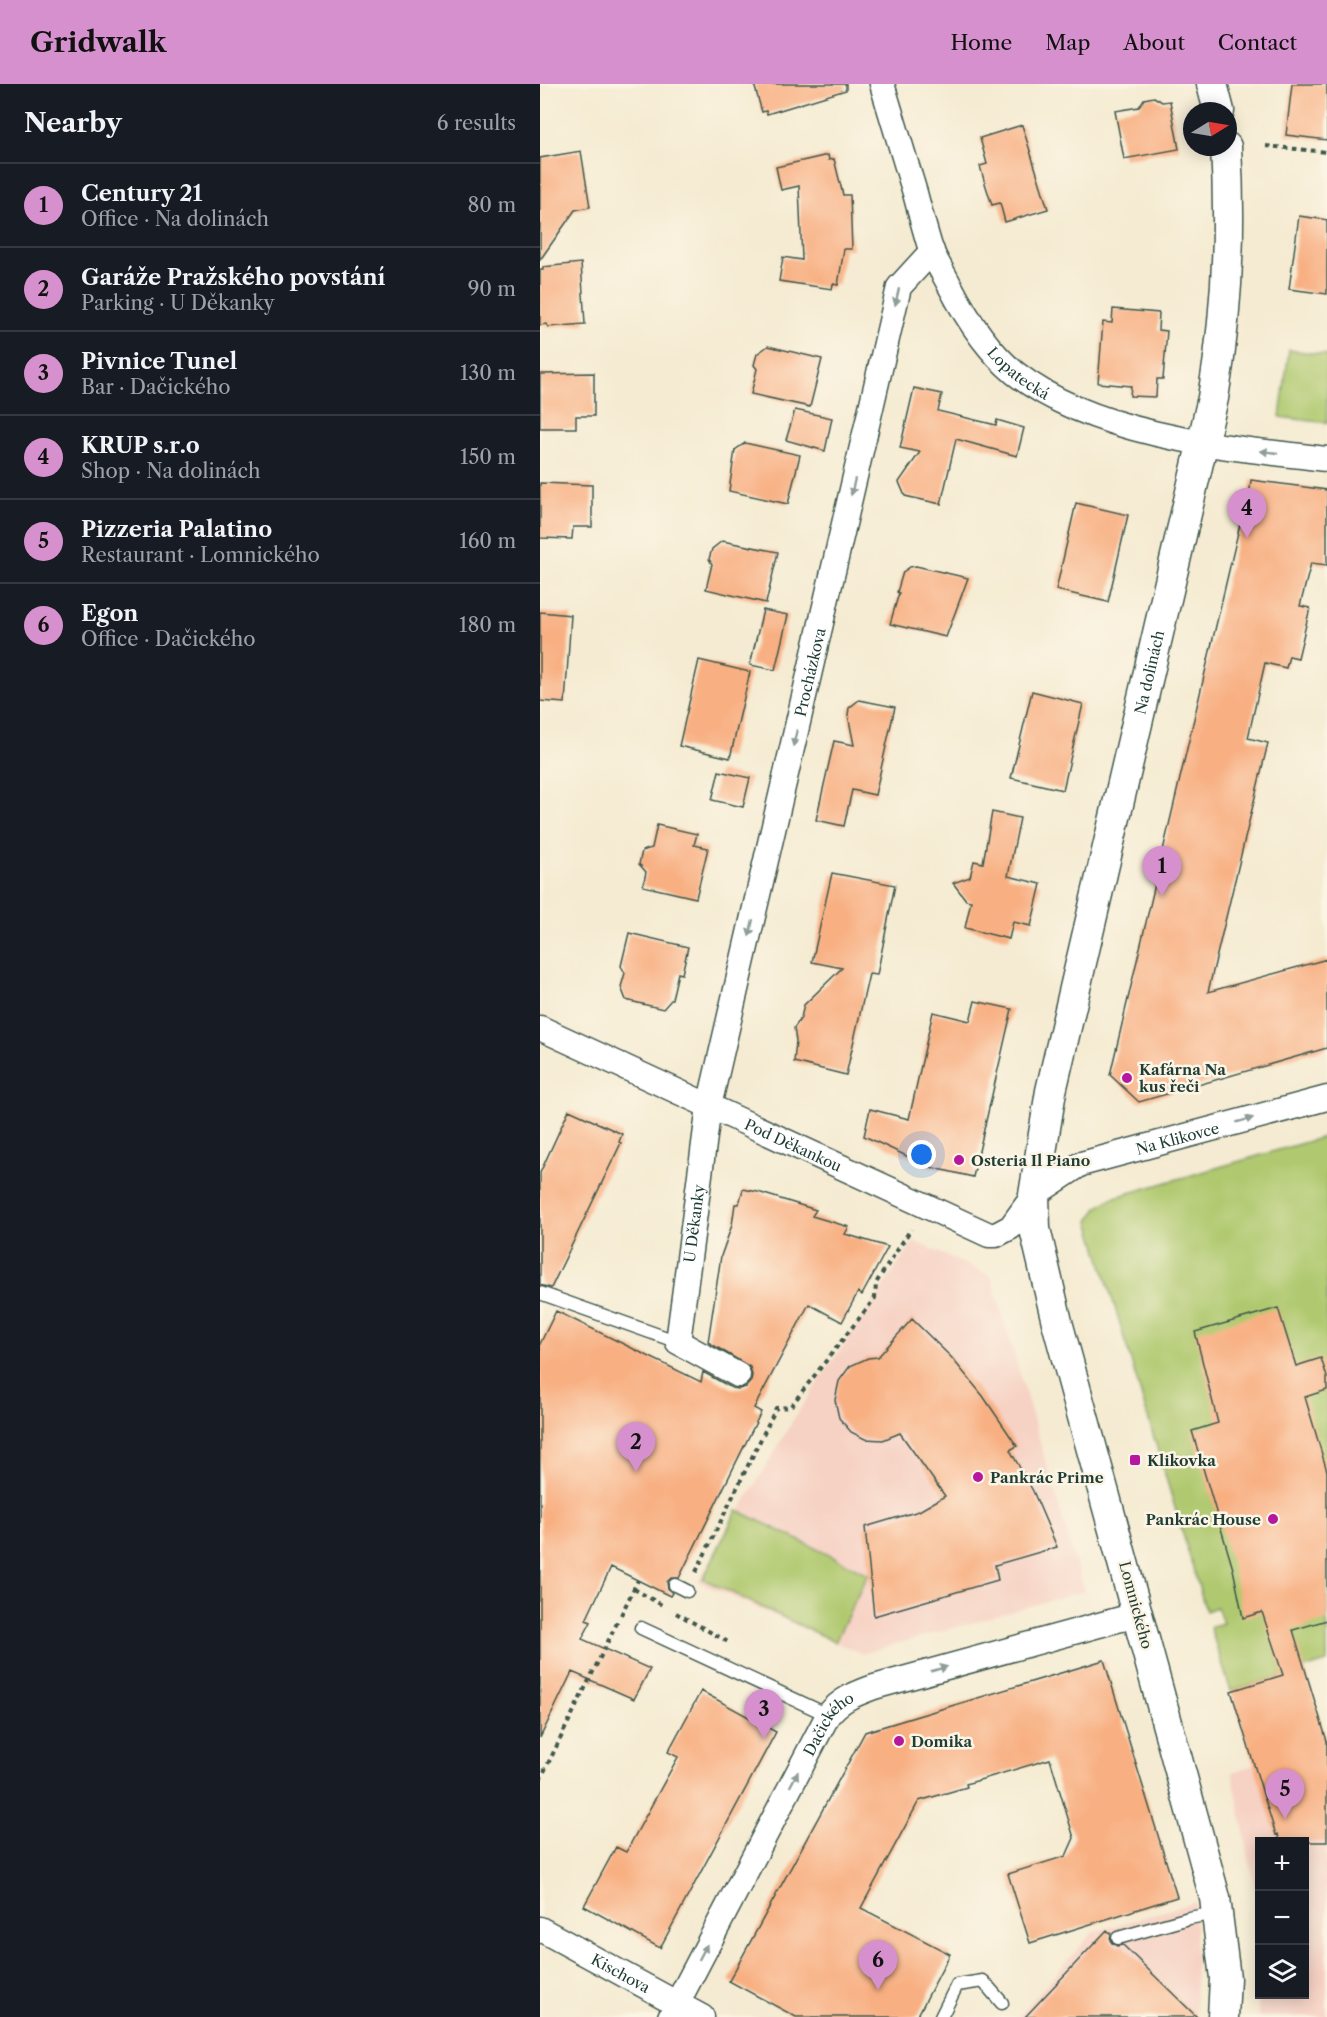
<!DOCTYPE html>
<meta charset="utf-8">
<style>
:root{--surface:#171b24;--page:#242831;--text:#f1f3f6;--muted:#9ea1a6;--line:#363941;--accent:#d690ce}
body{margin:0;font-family:"Libre Caslon Text",serif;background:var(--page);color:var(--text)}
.controls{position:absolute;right:18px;bottom:18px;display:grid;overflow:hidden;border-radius:0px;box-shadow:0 3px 15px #0003}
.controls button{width:54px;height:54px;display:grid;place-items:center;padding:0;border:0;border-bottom:2px solid var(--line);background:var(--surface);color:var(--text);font:30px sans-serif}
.compass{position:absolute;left:643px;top:18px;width:54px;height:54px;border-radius:50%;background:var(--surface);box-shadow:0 3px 15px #0003;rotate:79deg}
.you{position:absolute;left:382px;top:1071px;width:21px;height:21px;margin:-15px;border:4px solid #fff;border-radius:50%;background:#1a73e8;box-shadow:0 0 0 9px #1a73e833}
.badge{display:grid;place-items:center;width:39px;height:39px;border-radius:50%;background:var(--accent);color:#111;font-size:20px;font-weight:700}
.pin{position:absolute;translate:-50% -50px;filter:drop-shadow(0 2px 3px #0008)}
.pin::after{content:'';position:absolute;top:32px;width:21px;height:18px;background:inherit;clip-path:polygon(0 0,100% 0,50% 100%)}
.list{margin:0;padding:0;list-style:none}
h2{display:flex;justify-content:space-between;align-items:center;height:78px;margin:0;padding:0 24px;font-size:26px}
h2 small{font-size:20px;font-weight:400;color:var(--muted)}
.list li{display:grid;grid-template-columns:39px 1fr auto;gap:18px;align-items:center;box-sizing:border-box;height:84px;padding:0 24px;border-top:2px solid var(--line)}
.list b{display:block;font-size:22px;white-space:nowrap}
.list p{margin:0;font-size:20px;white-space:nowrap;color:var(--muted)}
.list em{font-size:20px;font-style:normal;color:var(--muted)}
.icon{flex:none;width:33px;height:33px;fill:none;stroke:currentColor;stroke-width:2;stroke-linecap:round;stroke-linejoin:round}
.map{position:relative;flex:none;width:787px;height:1933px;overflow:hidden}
header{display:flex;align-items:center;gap:36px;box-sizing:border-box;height:84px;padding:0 30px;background:var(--accent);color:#111}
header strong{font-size:28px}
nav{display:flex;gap:33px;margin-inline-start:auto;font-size:21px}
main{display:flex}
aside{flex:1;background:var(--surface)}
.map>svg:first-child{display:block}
.built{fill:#f6d2c4;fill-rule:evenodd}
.green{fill:#b0c96f;stroke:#688352;stroke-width:1.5}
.building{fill:#f8b083}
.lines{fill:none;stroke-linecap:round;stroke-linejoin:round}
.service-casing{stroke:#3f574c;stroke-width:15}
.minor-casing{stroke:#3f574c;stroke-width:27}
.tertiary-casing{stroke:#3f574c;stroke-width:33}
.path{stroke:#3f574c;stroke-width:4;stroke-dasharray:4.5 4.5;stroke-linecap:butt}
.service{stroke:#fff;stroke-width:12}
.minor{stroke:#fff;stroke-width:24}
.tertiary{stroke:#fff;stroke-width:30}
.oneway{fill:#8f9e9a}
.poi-dot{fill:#b5179e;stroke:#fcf5e5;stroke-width:2}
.labels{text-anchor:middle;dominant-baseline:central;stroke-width:5;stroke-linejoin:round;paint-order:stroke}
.street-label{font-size:15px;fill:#1f3d34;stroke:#fcf5e5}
.poi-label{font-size:15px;font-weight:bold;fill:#1f3d34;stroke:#fcf5e5;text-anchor:start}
</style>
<header>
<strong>Gridwalk</strong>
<nav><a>Home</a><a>Map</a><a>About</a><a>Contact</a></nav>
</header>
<main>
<aside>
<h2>Nearby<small>6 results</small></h2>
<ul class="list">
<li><span class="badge">1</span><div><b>Century 21</b><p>Office · Na dolinách</p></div><em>80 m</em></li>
<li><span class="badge">2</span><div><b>Garáže Pražského povstání</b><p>Parking · U Děkanky</p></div><em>90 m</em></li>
<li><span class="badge">3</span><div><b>Pivnice Tunel</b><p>Bar · Dačického</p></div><em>130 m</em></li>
<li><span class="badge">4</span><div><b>KRUP s.r.o</b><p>Shop · Na dolinách</p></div><em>150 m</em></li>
<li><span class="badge">5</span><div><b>Pizzeria Palatino</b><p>Restaurant · Lomnického</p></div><em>160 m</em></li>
<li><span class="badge">6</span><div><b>Egon</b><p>Office · Dačického</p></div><em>180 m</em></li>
</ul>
</aside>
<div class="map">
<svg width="787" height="1933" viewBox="0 0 787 1933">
<rect width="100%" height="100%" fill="#fcf5e5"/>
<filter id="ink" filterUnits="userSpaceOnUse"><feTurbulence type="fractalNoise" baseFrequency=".0167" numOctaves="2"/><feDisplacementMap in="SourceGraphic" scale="12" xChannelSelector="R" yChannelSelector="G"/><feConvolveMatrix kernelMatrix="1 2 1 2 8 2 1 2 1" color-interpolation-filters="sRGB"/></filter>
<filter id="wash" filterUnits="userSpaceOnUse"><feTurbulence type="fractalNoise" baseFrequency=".008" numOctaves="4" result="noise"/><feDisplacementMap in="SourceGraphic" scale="24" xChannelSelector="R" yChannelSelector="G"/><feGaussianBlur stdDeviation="1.35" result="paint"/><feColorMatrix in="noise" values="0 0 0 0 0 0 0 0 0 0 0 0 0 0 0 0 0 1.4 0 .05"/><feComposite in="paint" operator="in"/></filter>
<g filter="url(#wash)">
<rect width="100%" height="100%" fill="#f5ebd2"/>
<path class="built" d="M 374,1157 L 451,1192 L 544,1507 L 322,1570 L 158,1498 L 256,1331 Z
M 787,1658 L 787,1933 L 718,1933 L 718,1820 L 692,1688 ZM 720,1758 L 764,1758 L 764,1910 L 720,1910 Z
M 655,1818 L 656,1933 L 478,1933 L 553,1848 Z"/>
<path class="green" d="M 749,266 L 787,271 L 787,339 L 740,333 Z
M 787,1052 L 787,1578 L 691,1607 L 670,1543 L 683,1539 L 677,1523 L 666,1527 L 549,1137 L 557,1124 L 572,1114 Z
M 197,1426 L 328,1490 L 295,1558 L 163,1495 Z"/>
<g id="blocks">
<path class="building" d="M 214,0 L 306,0 L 306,6 L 227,30 L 226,27 L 222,28 Z
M 752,0 L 787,0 L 787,56 L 746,51 Z
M 614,13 L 622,18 L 630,17 L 639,65 L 584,75 L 575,27 L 599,23 L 604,15 Z
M 482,41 L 508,125 L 465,138 L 460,119 L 452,121 L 444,96 L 440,82 L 447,80 L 440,54 Z
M 41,67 L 50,123 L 35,126 L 0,176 L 0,74 Z
M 288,71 L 289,76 L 294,75 L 303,111 L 310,111 L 312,165 L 304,165 L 298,201 L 293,200 L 292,205 L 239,197 L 243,173 L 262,176 L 259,102 L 241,106 L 236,83 Z
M 759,132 L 787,136 L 787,210 L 749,205 Z
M 41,179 L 45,240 L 8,243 L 7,240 L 0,241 L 0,186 L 3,186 L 3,183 Z
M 573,225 L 619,229 L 618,246 L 627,247 L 623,295 L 617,295 L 616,313 L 590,312 L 591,302 L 558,299 L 563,238 L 572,239 Z
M 228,262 L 282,275 L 270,323 L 211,310 L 217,285 L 214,281 L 217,270 Z
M 54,289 L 54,332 L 36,332 L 36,344 L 0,344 L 0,290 Z
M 374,304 L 402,310 L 398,327 L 456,341 L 457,336 L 484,344 L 477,372 L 416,355 L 401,420 L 365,412 L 359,398 L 380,368 L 360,364 Z
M 255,326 L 292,334 L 285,367 L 246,356 Z
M 205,359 L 260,371 L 248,420 L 189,407 L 195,366 Z
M 711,396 L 787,406 L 787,481 L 771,479 L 760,522 L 770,524 L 758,574 L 749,572 L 746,584 L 725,579 L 708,654 L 728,659 L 668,908 L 787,875 L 787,964 L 599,1018 L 570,991 L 704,423 L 708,423 Z
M 0,399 L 52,401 L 52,443 L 33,443 L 32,455 L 0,454 Z
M 536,419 L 588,431 L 568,518 L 516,506 Z
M 182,457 L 238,468 L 226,519 L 166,505 L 172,480 L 169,475 L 172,465 Z
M 376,482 L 428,494 L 406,553 L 350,540 L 359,509 L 357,508 L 363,488 L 370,483 Z
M 223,526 L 248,531 L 235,586 L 210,581 Z
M 0,528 L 31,531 L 25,619 L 0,617 Z
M 159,576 L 210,588 L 190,674 L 139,662 Z
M 492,607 L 543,620 L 523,706 L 471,694 Z
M 319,616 L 355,623 L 335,711 L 312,706 L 304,742 L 276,736 L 294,657 L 314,661 L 308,631 L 309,624 Z
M 179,687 L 210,694 L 203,723 L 172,716 Z
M 452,728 L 480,734 L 468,792 L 501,800 L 491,842 L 473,838 L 469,855 L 425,844 L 431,817 L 426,816 L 413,799 L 430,793 L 434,777 L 443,779 Z
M 117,741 L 157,750 L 154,761 L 168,764 L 156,814 L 103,802 L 106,788 L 99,780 L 102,767 L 112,764 Z
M 292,789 L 355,801 L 337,891 L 329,890 L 306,991 L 254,978 L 256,957 L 254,944 L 261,934 L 264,921 L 302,884 L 272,878 Z
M 89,849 L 148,863 L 142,890 L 138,889 L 132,915 L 123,925 L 86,916 L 81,903 L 85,889 L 81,882 Z
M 435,917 L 472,925 L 433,1093 L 390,1083 L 324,1052 L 330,1025 L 369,1035 L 393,928 L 430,937 Z
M 29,1026 L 82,1050 L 79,1058 L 81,1059 L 11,1204 L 0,1201 L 0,1089 Z
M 203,1105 L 218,1108 L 276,1126 L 272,1132 L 309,1143 L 305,1150 L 348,1163 L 322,1211 L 318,1208 L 302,1238 L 269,1220 L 214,1324 L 221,1328 L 139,1494 L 131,1494 L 127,1498 L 128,1505 L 132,1509 L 130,1512 L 71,1483 L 46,1536 L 51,1538 L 42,1555 L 110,1585 L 94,1615 L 32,1588 L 0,1654 L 0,1260 L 16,1227 L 161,1298 L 163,1288 L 192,1304 L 199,1305 L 206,1303 L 211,1297 L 212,1291 L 210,1283 L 168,1258 L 181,1172 L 192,1141 L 195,1120 L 199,1120 Z
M 738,1224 L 756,1282 L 781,1274 L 787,1293 L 787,1306 L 765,1313 L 787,1387 L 787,1536 L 753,1546 L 787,1657 L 787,1758 L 740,1758 L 738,1750 L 736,1751 L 691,1607 L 743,1591 L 722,1528 L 703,1534 L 693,1485 L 652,1347 L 678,1339 L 655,1248 Z
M 372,1235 L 411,1273 L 443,1312 L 477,1362 L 470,1366 L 493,1407 L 517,1463 L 455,1481 L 458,1496 L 334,1532 L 325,1443 L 379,1427 L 405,1412 L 360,1349 L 343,1356 L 325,1355 L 311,1348 L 299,1334 L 295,1316 L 299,1297 L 310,1282 L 328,1274 L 338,1273 Z
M 564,1576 L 637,1813 L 490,1859 L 468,1790 L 526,1772 L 534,1754 L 510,1675 L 426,1700 L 427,1703 L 379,1717 L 321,1824 L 410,1870 L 377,1933 L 256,1933 L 189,1897 L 325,1648 Z
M 161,1607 L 236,1648 L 120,1864 L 44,1822 L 76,1763 L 86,1768 L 138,1673 L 128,1668 Z
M 567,1846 L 571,1850 L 570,1856 L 572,1859 L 577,1862 L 583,1861 L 657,1933 L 485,1933 Z"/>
</g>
</g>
<g filter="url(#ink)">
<use href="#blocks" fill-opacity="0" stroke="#3f574c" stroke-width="1.5"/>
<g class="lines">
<g class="service-casing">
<path id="service" d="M 0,1209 L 138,1258
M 135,1501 L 147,1507
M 101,1544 L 288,1631
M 578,1854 L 649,1834 L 676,1829
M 401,1933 L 417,1901 L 443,1897 L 462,1919"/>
</g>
<g class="minor-casing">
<g id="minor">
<path id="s1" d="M 342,0 C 353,36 364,73 375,109 C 380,128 385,147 391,166 C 396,178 404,190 410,202 C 426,233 448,267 475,289 C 555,352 688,364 787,375"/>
<path id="s2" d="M 0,944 L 449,1151 L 456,1151 L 471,1143 L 494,1111 L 541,1080 L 787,1014"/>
<path id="s3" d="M 198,1291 L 138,1258 L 169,1022 L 359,203 L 392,167"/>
<path id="s4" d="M 0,1845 L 162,1933"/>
<path id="s5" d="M 130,1933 L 288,1631 C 301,1615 315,1610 334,1603 L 599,1530"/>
</g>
</g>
<g class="tertiary-casing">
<g id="tertiary">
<path d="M 672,0 L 679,27"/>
<path id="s6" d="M 683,1933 L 685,1894 L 675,1814 L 517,1238 L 495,1145 L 494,1111 L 511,1007 L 673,314 C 687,231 691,147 686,63"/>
</g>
</g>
<path class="path" d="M 726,62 L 787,68
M 156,1488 L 236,1324 L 250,1323 L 335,1214 L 336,1199 L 371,1145
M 94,1505 L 122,1521
M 136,1529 L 190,1559
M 81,1531 L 98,1496
M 0,1696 L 78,1537"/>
<use href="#service" class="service"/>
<use href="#minor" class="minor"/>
<use href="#tertiary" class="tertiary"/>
</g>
<defs><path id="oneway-solid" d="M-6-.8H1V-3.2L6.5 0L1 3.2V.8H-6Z" transform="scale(1.5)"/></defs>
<g class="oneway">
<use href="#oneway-solid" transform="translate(357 213) rotate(103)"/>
<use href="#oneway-solid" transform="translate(729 368) rotate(-174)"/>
<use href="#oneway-solid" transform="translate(313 403) rotate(103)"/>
<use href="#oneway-solid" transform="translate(255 654) rotate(103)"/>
<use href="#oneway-solid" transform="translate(211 844) rotate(103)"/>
<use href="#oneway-solid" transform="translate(705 1036) rotate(-15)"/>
<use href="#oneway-solid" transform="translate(399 1585) rotate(-16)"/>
<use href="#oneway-solid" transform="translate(254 1695) rotate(-62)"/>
<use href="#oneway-solid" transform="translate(163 1868) rotate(-62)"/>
</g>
</g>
<g class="poi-dot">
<circle cx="587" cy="994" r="6"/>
<circle cx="419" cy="1076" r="6"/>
<rect x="589" y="1370" width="12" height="12" rx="3"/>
<circle cx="438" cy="1393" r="6"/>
<circle cx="733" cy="1435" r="6"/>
<circle cx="359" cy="1657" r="6"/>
</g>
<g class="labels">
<g class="street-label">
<text stroke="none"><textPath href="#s1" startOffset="326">Lopatecká</textPath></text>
<text stroke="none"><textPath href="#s3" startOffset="752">Procházkova</textPath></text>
<text stroke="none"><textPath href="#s6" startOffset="1382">Na dolinách</textPath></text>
<text stroke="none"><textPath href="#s2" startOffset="714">Na Klikovce</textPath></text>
<text stroke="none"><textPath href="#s2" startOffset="279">Pod Děkankou</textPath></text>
<text stroke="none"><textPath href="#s3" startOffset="188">U Děkanky</textPath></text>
<text transform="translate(596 1521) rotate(75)">Lomnického</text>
<text stroke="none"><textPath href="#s5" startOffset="334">Dačického</textPath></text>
<text stroke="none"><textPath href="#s4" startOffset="92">Kischova</textPath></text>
</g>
<g class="poi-label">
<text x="599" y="985">Kafárna Na<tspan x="599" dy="17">kus řeči</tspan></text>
<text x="431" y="1076">Osteria Il Piano</text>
<text x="607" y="1376">Klikovka</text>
<text x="450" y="1393">Pankrác Prime</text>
<text x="721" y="1435" text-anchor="end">Pankrác House</text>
<text x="371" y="1657">Domika</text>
</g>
</g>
</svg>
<div class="controls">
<button>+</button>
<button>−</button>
<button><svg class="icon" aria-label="layers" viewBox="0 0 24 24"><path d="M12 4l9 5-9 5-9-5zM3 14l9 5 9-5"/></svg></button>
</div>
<svg class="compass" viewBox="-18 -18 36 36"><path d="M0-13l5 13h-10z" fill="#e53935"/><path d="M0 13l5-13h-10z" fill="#9ea1a6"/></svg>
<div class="you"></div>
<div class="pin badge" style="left:622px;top:812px">1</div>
<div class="pin badge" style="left:96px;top:1388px">2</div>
<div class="pin badge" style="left:224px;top:1655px">3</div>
<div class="pin badge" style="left:707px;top:454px">4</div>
<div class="pin badge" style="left:745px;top:1735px">5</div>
<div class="pin badge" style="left:338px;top:1906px">6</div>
</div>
</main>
